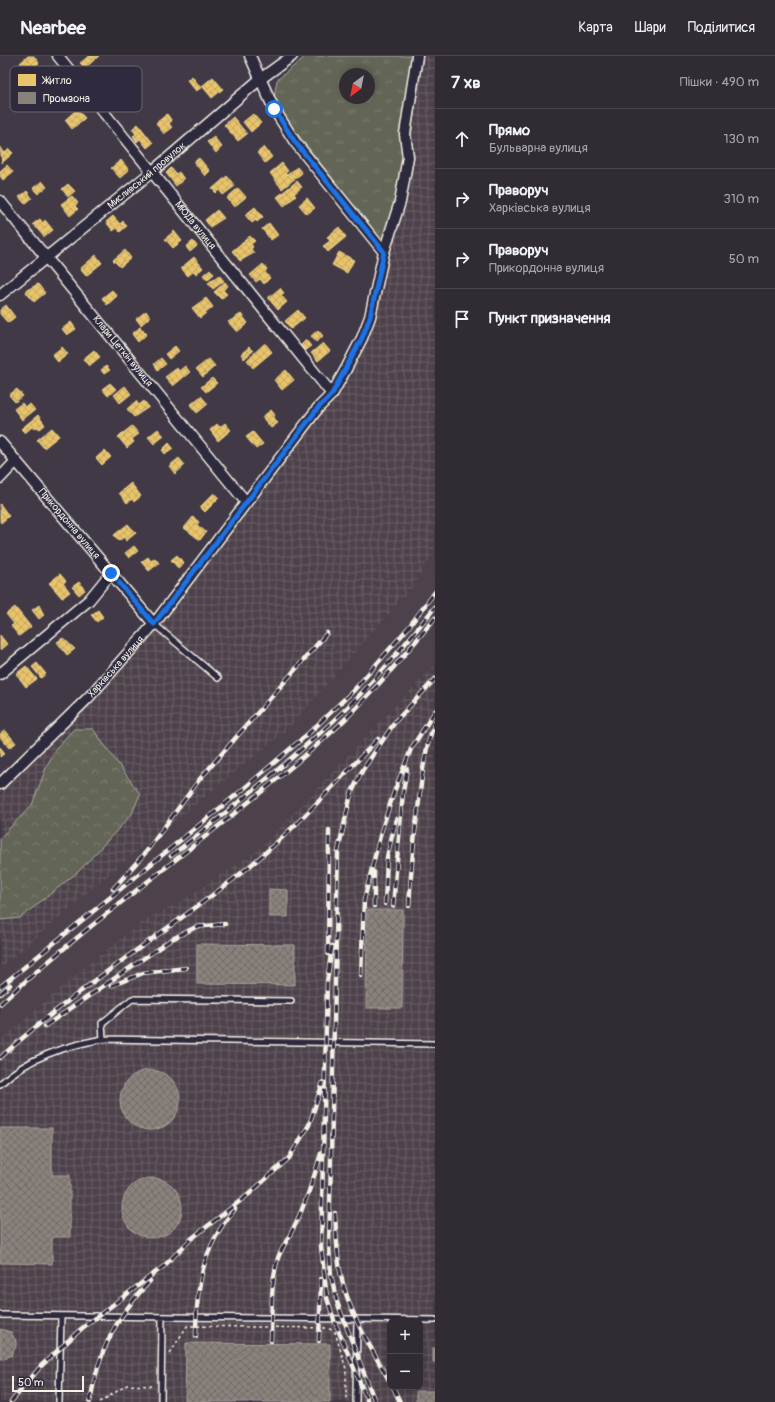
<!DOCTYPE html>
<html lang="uk">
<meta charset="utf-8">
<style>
:root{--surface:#312b34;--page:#3d3740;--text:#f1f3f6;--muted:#a8a7ac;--line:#4c474f}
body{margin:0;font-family:Pangolin,sans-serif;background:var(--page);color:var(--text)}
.controls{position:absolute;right:12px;bottom:12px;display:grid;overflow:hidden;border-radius:8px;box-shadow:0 2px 6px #0003}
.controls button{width:36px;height:36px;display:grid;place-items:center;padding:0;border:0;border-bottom:1px solid var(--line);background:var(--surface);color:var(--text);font:20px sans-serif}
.compass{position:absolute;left:339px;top:12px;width:36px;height:36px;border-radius:50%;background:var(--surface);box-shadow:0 2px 6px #0003;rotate:212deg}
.scale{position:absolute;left:12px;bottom:10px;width:72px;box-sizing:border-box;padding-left:4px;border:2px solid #f4f1e8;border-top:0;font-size:11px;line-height:14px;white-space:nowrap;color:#f4f1e8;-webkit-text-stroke:3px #2f2a3d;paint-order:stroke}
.stop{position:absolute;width:12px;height:12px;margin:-9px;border:3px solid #1a73e8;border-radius:50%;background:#fff}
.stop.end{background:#1a73e8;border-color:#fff;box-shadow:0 1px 4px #0008}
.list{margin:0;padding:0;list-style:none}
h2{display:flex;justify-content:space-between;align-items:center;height:52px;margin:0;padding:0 16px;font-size:17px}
h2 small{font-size:13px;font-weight:400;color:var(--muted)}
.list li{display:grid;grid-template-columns:26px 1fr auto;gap:12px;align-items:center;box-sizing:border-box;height:60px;padding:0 16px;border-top:1px solid var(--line)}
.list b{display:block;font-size:15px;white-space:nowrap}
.list p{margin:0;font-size:13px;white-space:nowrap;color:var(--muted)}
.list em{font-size:13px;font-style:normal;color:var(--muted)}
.icon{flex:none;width:22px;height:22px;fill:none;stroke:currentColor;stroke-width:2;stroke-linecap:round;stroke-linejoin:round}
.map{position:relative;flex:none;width:435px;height:1346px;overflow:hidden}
header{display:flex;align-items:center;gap:24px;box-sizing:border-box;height:56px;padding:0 20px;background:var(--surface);border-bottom:1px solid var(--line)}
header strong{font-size:19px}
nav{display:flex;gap:22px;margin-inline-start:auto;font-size:14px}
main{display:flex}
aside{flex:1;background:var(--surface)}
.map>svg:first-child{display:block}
.built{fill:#4e434b}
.industrial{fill:url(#industrial-grid);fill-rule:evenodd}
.grass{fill:url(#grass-tufts);stroke:#acaba0;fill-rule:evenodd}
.forest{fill:url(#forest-crowns);stroke:#acaba0}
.homes{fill:url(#homes-cross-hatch);stroke:#ecd290}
.industry{fill:url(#industry-cross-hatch);stroke:#aaa39c}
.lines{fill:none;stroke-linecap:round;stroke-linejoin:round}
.service-casing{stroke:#f4f1e8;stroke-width:8}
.minor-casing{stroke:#f4f1e8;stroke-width:13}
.path{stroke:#f4f1e8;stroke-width:1.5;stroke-dasharray:3 3;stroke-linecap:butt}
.service{stroke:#2f2a3d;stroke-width:5}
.minor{stroke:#2f2a3d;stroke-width:10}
.rail-casing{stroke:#f4f1e8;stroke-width:4.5}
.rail{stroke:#2f2a3d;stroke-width:3;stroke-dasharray:9;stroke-linecap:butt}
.route{stroke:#1a73e8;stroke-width:5}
.labels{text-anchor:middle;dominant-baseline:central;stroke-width:4;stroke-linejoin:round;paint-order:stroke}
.street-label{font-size:10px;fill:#f4f1e8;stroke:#2f2a3d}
.key{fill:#2f2a3d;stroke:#6a6670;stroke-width:1}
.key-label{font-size:11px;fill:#f4f1e8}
</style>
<header>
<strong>Nearbee</strong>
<nav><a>Карта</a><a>Шари</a><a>Поділитися</a></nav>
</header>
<main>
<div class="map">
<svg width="435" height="1346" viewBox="0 0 435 1346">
<defs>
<pattern id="industrial-grid" width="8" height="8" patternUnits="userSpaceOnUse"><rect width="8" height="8" fill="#4e434b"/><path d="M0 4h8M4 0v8" fill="none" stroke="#685f65"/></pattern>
<pattern id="grass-tufts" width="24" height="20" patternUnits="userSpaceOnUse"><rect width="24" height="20" fill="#646557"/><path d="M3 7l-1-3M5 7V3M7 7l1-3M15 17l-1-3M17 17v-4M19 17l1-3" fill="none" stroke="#7b7c6f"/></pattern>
<pattern id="forest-crowns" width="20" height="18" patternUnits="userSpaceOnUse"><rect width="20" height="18" fill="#646557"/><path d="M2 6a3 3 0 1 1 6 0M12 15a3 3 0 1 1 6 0" fill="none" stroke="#7b7c6f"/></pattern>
<pattern id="homes-cross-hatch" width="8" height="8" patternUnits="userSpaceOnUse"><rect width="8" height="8" fill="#e9c46a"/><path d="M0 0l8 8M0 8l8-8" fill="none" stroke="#c1a561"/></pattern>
<pattern id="industry-cross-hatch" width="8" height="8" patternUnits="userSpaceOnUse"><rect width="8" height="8" fill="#8a817c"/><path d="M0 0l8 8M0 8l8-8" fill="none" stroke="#706a66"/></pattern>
</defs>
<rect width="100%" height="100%" fill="#413945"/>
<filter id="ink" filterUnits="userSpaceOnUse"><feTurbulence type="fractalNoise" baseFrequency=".025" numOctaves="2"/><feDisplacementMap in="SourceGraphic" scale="8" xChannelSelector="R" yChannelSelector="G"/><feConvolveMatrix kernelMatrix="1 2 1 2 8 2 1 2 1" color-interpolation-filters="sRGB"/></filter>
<g filter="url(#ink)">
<path class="built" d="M 435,495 L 435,608 L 258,794 L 180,846 L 146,863 L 86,910 L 0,985 L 0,913 L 101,825 L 287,674 L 414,529 Z"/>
<path class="industrial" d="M 423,0 L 435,0 L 435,495 L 414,529 L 287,674 L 101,825 L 0,913 L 0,736 L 92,646 L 159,571 L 323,355 L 337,341 L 367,285 L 375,263 L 390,195 L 405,147 L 414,101 L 411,78 Z
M 435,608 L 435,1346 L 0,1346 L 0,985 L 86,910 L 146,863 L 180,846 L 258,794 ZM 390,1265 L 420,1265 L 420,1331 L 390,1331 Z"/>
<path class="grass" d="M 306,0 L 423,0 L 411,78 L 414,101 L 405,147 L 390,195 L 273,47 L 277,24 ZM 345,18 L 369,18 L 369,42 L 345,42 Z"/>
<path class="forest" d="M 74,673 L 93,673 L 140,738 L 132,758 L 79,815 L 20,862 L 0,864 L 0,782 L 32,749 L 47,709 L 58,690 Z"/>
<path class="homes" d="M 28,0 L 34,0 L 39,7 L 28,16 L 20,7 Z
M 89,0 L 99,0 L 85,12 L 80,7 Z
M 192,20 L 201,32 L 196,35 L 187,24 Z
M 213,21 L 223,33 L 212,42 L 202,30 Z
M 77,53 L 85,62 L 72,73 L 65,64 Z
M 167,58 L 172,65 L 169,67 L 172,72 L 164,78 L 156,67 Z
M 253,58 L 261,67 L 251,76 L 243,66 Z
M 233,61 L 247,78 L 238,85 L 224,69 Z
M 138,68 L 153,87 L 147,92 L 140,83 L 137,86 L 133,80 L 136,78 L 132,73 Z
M 214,81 L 222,91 L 216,97 L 207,86 Z
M 0,91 L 5,97 L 9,93 L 13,97 L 2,107 Z
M 264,91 L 272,101 L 265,107 L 257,97 Z
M 199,102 L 210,115 L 205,120 L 194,106 Z
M 121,104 L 129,114 L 120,122 L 111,112 Z
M 282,107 L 288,115 L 285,117 L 287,119 L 297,111 L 302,117 L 282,133 L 270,117 Z
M 7,109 L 13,116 L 3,124 L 0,120 L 0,115 Z
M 171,112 L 176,118 L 179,116 L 184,123 L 176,130 L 166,117 Z
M 227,120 L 235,130 L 223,139 L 219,134 L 216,137 L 212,133 Z
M 42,125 L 47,131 L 38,138 L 33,132 Z
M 297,125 L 302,131 L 294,138 L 296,140 L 284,150 L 277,141 Z
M 68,128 L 75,135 L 68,141 L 62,133 Z
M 238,132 L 246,141 L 234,151 L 227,142 Z
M 27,135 L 32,142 L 25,148 L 19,141 Z
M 72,140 L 78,147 L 75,150 L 78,153 L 70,160 L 61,148 Z
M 307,142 L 315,152 L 307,158 L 299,149 Z
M 255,151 L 263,161 L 257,166 L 256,164 L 252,167 L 245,159 Z
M 217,154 L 224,162 L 210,171 L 205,164 Z
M 113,160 L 120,168 L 123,165 L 127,170 L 120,176 L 117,172 L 113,175 L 106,166 Z
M 40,163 L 43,167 L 45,164 L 53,174 L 44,181 L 33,168 Z
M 269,167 L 278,179 L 271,184 L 262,173 Z
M 339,171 L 346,181 L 328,196 L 323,190 L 330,185 L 327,181 Z
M 174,175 L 182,185 L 173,192 L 165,183 Z
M 250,180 L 255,185 L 251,188 L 253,191 L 251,193 L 254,197 L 240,205 L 232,195 Z
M 193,185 L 197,190 L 190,196 L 186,191 Z
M 125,194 L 131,202 L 120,211 L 113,204 Z
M 339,196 L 354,204 L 347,217 L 332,209 Z
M 96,199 L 102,207 L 86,220 L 80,213 Z
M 194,201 L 203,212 L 196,218 L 194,215 L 188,220 L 181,212 Z
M 263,208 L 267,213 L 265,216 L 270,222 L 264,228 L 260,223 L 256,226 L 250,219 Z
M 210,213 L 214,218 L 207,224 L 203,219 Z
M 219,219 L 224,225 L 213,233 L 208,227 Z
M 225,226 L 228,230 L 223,234 L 227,238 L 221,243 L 214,236 Z
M 38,228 L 45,237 L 34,246 L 25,235 Z
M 280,232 L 284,237 L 281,239 L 287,246 L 278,254 L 268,242 Z
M 112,234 L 117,240 L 107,249 L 102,242 Z
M 206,242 L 213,251 L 200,262 L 192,252 Z
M 6,249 L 15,261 L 8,267 L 0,258 L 0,254 Z
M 298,254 L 305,262 L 291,273 L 285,265 Z
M 146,255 L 150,261 L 141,269 L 136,263 Z
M 241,258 L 248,267 L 237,276 L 228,266 Z
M 71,266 L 76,273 L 67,279 L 62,273 Z
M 140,271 L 147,278 L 138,286 L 132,278 Z
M 318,274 L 323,280 L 316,286 L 311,280 Z
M 306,284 L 311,290 L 304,295 L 300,290 Z
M 265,287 L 272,296 L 253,312 L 247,304 Z
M 323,287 L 330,295 L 318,305 L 311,297 Z
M 175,290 L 179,295 L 169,303 L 165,298 Z
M 62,291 L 68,298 L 58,306 L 52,299 Z
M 249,291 L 253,295 L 244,303 L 241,298 Z
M 94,294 L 100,301 L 89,310 L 83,303 Z
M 161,302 L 166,308 L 158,314 L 154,308 Z
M 209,303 L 215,310 L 203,321 L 196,313 Z
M 106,310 L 110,314 L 104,318 L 101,314 Z
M 185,310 L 190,316 L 173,330 L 165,321 L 177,312 L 179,315 Z
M 286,314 L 294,324 L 282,334 L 274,324 Z
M 212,322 L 217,327 L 206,336 L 201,331 Z
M 110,327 L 116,333 L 108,340 L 102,333 Z
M 125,330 L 131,338 L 120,347 L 114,339 Z
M 17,333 L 23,340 L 15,346 L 9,339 Z
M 201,340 L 208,348 L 197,357 L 190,349 Z
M 136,345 L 139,349 L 144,345 L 149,351 L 134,361 L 127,353 Z
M 22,347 L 25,351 L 30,348 L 35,354 L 22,364 L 14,353 Z
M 271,354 L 275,359 L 273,362 L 278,367 L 271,372 L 262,361 Z
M 38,359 L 45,369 L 40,373 L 37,371 L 34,373 L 32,371 L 25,377 L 21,373 Z
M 225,367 L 231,374 L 218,385 L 210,374 L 217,368 L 220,371 Z
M 132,370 L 139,378 L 132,383 L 134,386 L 127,392 L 118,381 Z
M 52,372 L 59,380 L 44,392 L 37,384 Z
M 158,373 L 164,380 L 154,388 L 148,381 Z
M 253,376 L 263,388 L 256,393 L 246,381 Z
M 169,387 L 173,392 L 165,398 L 162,394 Z
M 105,394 L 111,401 L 102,409 L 96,402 Z
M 179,402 L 185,409 L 175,418 L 169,410 Z
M 131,427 L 141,440 L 134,446 L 132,443 L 127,447 L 119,437 Z
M 214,437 L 219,442 L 205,456 L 200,451 Z
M 0,448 L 9,460 L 1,467 L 0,465 Z
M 193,461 L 199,466 L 197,469 L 206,476 L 200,484 L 184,472 Z
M 128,468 L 136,477 L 126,485 L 124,481 L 119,485 L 114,479 Z
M 134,490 L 138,495 L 129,502 L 125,497 Z
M 177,499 L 184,507 L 178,512 L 171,504 Z
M 148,501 L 151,505 L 155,502 L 159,507 L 149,515 L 141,506 Z
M 60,518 L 66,525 L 63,527 L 70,536 L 62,542 L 49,527 Z
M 79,526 L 85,534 L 79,539 L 72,531 Z
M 39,549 L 44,559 L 39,563 L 32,554 Z
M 15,551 L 31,571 L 19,580 L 11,570 L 14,568 L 6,558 Z
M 98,554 L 103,561 L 97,566 L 91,559 Z
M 0,579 L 7,588 L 0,594 Z
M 63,582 L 75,593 L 67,599 L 57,586 Z
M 37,607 L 46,618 L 41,622 L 32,611 Z
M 26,610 L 37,623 L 26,631 L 16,618 Z
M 5,674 L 16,687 L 9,692 L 0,681 L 0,678 Z
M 0,691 L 5,697 L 0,701 Z"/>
<path class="industry" d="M 269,833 L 288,834 L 288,861 L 269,861 Z
M 367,854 L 403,854 L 402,952 L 366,952 Z
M 197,888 L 295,889 L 295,929 L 197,928 Z
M120 1044a30 30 0 1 1 60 0a30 30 0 1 1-60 0Z
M 0,1072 L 52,1072 L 52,1119 L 70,1119 L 70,1181 L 52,1181 L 52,1208 L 0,1207 Z
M122 1152a30 30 0 1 1 60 0a30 30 0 1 1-60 0Z
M 0,1273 L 11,1276 L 16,1285 L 16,1290 L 12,1299 L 3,1303 L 0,1303 Z
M 186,1287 L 330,1288 L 330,1346 L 185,1346 Z
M 433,1292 L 435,1292 L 435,1306 L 433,1306 Z
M 416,1335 L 435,1335 L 435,1346 L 416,1346 Z"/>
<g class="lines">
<g class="service-casing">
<path id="service" d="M 154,568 L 218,622
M 103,983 L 102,967 L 132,943 L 291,945
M 0,1028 C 29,1001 65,990 103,983 L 435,988
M 0,1259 L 435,1264
M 59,1346 L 61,1260
M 161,1346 L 162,1261
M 356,1346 L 357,1264"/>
</g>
<g class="minor-casing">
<g id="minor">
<path id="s1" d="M 58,0 L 332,338"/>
<path d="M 250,0 L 274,53 L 295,86 L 384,196"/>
<path id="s2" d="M 0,145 L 246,446"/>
<path id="s3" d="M 0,239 L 153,115 L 259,24 L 292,0"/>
<path id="s4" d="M 0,386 L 154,568"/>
<path d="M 0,422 L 16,405"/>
<path d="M 0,618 L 89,544 L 111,517"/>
<path id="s5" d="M 0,728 L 88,642 L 154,568 L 318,352 L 332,338 L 346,313 L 362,282 L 370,261 L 384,196 L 400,146 L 408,101 L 405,78 L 417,0"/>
</g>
</g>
<path class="path" d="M 170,1297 L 187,1270 L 328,1272 L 335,1276 L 346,1313 L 346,1346
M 100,1346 L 127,1329 L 153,1330"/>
<use href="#service" class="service"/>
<use href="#minor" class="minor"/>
<g class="rail-casing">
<path id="rail" d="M 394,667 L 435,623
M 171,800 C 226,757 281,713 332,666 C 370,631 403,591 435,551
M 113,833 L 146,796 L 199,724 L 327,577
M 385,848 L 387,801 L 396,763
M 374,850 L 374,816
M 393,850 L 403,736 L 407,713
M 409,850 C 411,814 414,780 419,745 C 422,718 425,691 435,666
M 332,890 L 327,926 L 321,1191 L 327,1242 L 334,1264 L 368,1346
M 328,898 L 329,774
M 361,919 L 364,844 L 381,776 L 394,736 L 411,693 L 435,655
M 111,930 L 143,917 L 186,912
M 0,931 L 241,735 L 310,676 L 354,634 L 408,572 L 435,536
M 0,938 L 10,929
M 0,948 C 107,850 229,769 336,672 C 372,638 404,600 435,562
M 45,970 L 172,883 L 196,871 L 225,868
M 0,1002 C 73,935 157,882 235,822 C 288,781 332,731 378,683
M 335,1157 C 336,1176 337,1196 340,1215 C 348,1256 370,1290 390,1326
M 196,1280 C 196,1232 202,1191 235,1153
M 271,1285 C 272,1257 270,1229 278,1202 C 282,1191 290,1180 295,1169 C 306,1146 314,1122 321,1097
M 319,1285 L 321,1223
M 393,1331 L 400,1346
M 11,1346 L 41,1310 L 81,1273 L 164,1210 L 191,1183 L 249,1138 L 289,1102 L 309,1069 L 323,1026
M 90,1346 C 98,1296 115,1262 150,1225
M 375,1346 L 337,1246 L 331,1219 L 329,1190 L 338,795 L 351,738 L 362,715 L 397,663"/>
</g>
<use href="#rail" class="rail"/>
</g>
</g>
<g class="lines" filter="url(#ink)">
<path class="route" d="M 111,517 L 154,568 L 318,352 L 332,338 L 362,282 L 370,261 L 384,196 L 295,86 L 274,53"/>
</g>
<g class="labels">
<g class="street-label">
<text stroke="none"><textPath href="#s3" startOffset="189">Мисливський провулок</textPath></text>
<text stroke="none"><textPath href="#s1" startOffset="218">МЮДа вулиця</textPath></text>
<text stroke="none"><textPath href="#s2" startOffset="194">Клари Цеткін вулиця</textPath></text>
<text stroke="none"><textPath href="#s4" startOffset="107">Прикордонна вулиця</textPath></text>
<text stroke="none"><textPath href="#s5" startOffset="165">Харківська вулиця</textPath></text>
</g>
</g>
<rect x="10" y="10" width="132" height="46" rx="6" class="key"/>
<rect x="18" y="18" width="18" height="12" fill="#e9c46a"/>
<rect x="18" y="36" width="18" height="12" fill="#8a817c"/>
<g class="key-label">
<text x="43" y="28">Житло</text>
<text x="43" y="46">Промзона</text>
</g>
</svg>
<div class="controls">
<button>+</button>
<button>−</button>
</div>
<svg class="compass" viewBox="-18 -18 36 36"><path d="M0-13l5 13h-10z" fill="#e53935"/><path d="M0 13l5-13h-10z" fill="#a8a7ac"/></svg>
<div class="scale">50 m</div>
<div class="stop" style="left:274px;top:53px"></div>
<div class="stop end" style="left:111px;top:517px"></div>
</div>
<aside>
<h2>7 хв<small>Пішки · 490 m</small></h2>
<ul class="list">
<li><svg class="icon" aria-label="ahead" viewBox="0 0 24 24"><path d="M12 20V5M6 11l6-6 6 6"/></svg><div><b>Прямо</b><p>Бульварна вулиця</p></div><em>130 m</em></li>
<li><svg class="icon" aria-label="right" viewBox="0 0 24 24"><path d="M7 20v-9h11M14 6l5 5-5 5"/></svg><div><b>Праворуч</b><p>Харківська вулиця</p></div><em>310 m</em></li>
<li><svg class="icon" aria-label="right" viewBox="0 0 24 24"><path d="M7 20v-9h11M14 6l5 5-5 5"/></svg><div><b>Праворуч</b><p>Прикордонна вулиця</p></div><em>50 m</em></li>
<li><svg class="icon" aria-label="arrive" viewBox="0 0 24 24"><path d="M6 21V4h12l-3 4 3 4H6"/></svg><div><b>Пункт призначення</b></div></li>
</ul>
</aside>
</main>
